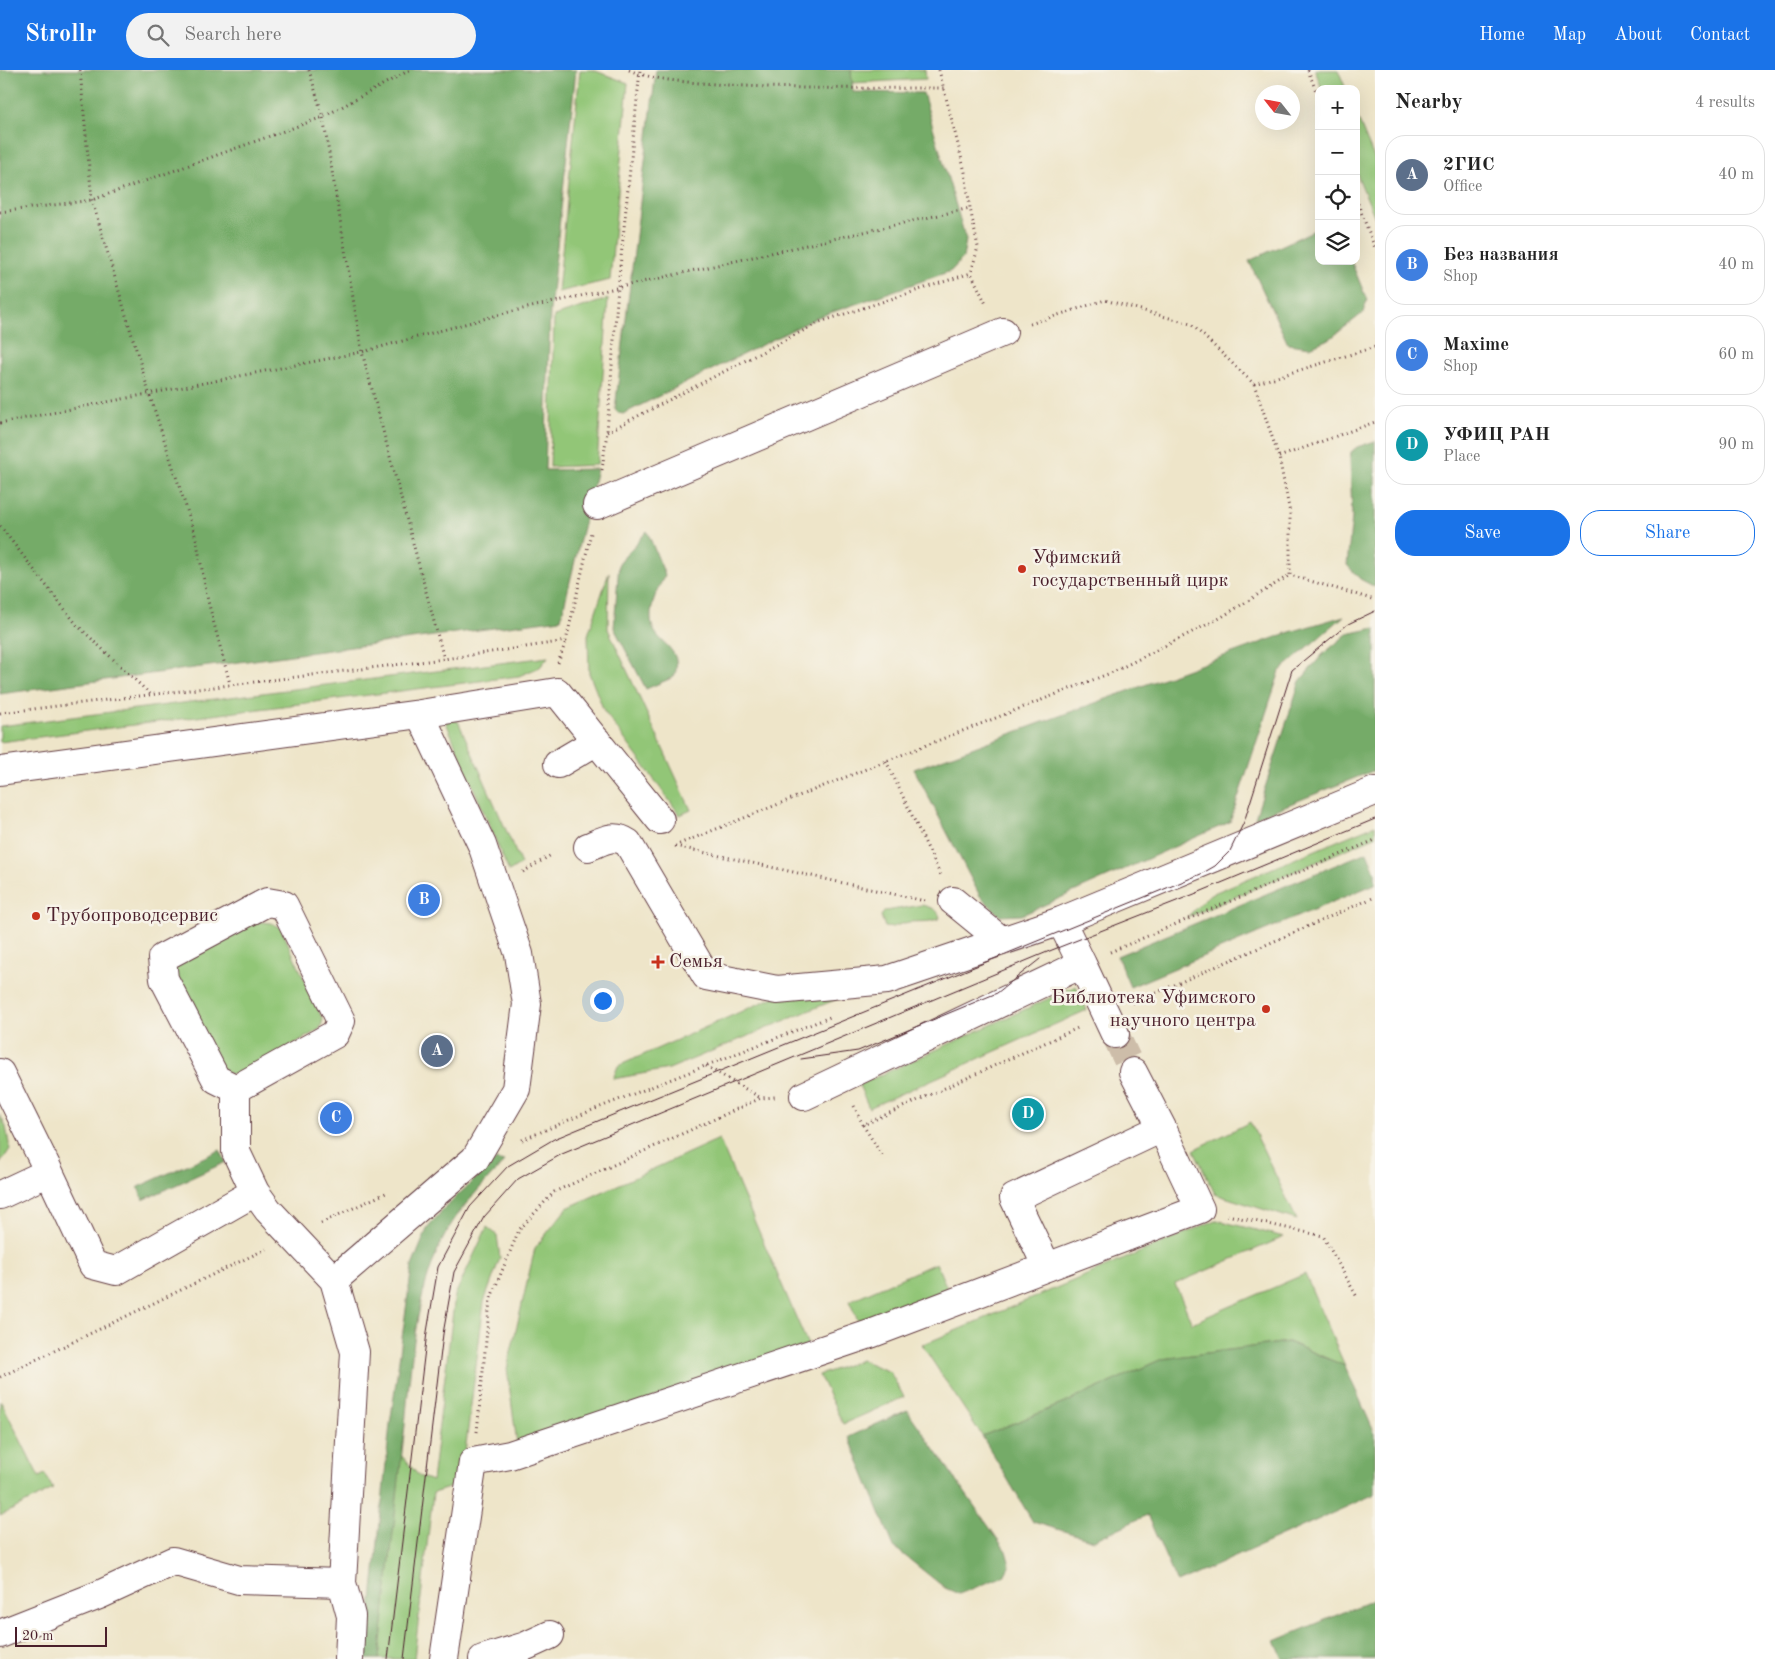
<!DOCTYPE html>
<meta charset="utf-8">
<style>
:root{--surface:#fff;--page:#f2f2f2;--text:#222;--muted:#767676;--line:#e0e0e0;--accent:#1a73e8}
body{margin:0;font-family:"Old Standard TT",serif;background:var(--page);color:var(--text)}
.controls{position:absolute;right:15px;top:15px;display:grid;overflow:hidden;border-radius:10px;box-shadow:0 5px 20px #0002}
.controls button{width:45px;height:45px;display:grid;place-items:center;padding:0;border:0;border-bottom:1px solid var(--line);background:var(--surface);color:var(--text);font:25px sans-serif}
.compass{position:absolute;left:1255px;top:15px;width:45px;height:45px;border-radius:50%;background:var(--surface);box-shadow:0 5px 20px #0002;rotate:301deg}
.scale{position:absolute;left:15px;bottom:12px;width:92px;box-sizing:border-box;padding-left:5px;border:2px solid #4a1f2b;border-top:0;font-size:14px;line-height:18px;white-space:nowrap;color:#4a1f2b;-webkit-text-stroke:4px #f7f3e8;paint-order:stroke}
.you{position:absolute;left:602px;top:930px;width:18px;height:18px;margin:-12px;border:4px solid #fff;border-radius:50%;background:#1a73e8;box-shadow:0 0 0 8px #1a73e833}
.badge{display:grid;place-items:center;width:32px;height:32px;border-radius:50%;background:var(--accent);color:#fff;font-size:16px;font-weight:700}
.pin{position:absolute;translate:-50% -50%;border:2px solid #fff;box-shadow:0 1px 5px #0006}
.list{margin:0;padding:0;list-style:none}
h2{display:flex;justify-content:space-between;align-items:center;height:65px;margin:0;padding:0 20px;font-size:21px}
h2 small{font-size:16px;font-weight:400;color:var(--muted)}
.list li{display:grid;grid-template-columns:32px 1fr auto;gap:15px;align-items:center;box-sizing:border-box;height:80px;margin:0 10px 10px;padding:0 10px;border:1px solid var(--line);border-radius:20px}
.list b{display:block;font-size:19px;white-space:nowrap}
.list p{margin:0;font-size:16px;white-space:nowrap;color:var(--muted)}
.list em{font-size:16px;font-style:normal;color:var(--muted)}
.actions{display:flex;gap:10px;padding:15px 20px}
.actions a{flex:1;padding:11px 0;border:1px solid var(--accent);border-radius:20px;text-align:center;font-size:18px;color:var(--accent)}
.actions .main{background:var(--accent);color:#fff}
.icon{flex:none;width:28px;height:28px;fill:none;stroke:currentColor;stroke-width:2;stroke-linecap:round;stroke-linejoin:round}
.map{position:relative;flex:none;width:1375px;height:1589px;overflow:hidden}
header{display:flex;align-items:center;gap:30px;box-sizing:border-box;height:70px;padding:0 25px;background:var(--accent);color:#fff}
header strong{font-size:24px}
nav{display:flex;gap:28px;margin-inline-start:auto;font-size:18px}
.search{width:350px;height:45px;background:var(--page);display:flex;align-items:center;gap:12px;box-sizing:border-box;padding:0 18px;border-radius:28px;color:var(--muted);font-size:19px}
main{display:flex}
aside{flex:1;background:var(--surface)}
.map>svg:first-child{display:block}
.green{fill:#92c677;stroke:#6e7251}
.forest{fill:#75ab68;stroke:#60654a}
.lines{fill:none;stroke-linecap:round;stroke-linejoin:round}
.minor-tunnel{stroke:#cdbda9;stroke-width:28;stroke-dasharray:28 14;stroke-linecap:butt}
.minor-casing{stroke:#633d43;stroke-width:30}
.path{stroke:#633d43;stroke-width:3;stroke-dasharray:1 4;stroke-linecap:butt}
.minor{stroke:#fff;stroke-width:28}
.tram{stroke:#4a1f2b;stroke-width:1}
.poi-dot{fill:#c8321e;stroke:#f7f3e8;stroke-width:2}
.labels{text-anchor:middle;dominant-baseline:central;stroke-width:5;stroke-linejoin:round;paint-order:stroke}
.poi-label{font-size:20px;fill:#4a1f2b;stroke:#f7f3e8;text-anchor:start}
</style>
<header>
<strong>Strollr</strong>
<div class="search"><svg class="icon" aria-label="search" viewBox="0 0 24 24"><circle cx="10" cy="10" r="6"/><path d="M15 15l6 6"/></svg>Search here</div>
<nav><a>Home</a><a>Map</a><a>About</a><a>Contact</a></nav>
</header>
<main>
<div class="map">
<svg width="1375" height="1589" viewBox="0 0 1375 1589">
<rect width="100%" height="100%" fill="#f7f3e8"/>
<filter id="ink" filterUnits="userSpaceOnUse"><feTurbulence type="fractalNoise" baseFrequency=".02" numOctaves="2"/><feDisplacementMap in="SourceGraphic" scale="10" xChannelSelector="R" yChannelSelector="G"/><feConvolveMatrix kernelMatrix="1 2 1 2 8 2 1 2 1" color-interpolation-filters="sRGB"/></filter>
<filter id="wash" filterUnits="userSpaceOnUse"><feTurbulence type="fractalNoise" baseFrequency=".0096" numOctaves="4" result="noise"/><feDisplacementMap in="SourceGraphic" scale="20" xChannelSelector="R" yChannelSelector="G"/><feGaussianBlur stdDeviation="1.12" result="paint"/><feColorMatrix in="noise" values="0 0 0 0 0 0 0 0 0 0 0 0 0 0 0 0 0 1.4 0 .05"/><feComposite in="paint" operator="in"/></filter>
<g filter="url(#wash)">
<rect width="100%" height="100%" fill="#eee5c9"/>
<path class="green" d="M 580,0 L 593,0 L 628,13 L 610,210 L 558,222 Z
M 851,0 L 925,0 L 926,9 L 852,13 Z
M 1315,0 L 1338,0 L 1346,19 L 1322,19 Z
M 1356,44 L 1375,90 L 1375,148 L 1356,102 Z
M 608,229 L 597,395 L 550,397 L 554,246 Z
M 609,502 L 608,559 L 691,740 L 680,745 L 604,641 L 589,603 L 588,565 Z
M 548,587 L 540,597 L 519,606 L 0,672 L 0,656 Z
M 445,650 L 458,651 L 521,794 L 509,802 Z
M 1375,755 L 1375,767 L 1186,848 L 1209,825 Z
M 922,835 C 931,838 938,838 940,848 C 930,854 916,850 904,853 C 897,855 892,859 885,857 L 881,846 L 885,841 Z
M 254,851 L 271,853 L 281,858 L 323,950 L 320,959 L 238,1006 L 220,1001 L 172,902 L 181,886 Z
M 1076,916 L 1087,940 L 869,1038 L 859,1015 Z
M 861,919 L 669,999 L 613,1009 L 618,996 L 774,927 Z
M 0,1045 L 6,1057 L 10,1079 L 0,1094 Z
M 1250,1052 L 1297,1150 L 1215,1124 L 1194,1080 Z
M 719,1069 L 808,1275 L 517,1374 L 507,1299 L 535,1178 L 567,1138 Z
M 1216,1150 L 1284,1167 L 1175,1214 L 1192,1253 L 1305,1204 L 1345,1296 L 1288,1272 L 1162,1289 L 1067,1332 L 982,1366 L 922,1275 Z
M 487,1157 L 497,1165 L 500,1188 L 484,1232 L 461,1414 L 433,1423 L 414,1589 L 379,1589 L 401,1385 L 419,1406 L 432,1411 L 455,1225 Z
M 936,1193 L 947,1218 L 861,1257 L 849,1231 Z
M 861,1290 L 890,1302 L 904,1327 L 843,1354 L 819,1305 Z
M 0,1331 L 1,1331 L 39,1407 L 45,1404 L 53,1419 L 0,1446 Z"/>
<path class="forest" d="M 0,0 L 576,0 L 550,241 L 545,400 L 597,399 L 561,549 L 0,624 Z
M 656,0 L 851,0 L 853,22 L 923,23 L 966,170 L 963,188 L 951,201 L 818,247 L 623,344 L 618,343 L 615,339 Z
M 1319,158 L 1319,191 L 1351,191 L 1367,230 L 1363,243 L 1331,268 L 1310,277 L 1288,274 L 1249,191 Z
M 1375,371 L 1375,517 L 1360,509 L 1347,495 L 1352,447 L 1350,389 L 1351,382 L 1357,377 Z
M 647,461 L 665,505 C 658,518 650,534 651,549 C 652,575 686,575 674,607 L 646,619 L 614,558 L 619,493 Z
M 1344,546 L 1280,601 L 1230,752 L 1022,845 L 1000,846 L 980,826 L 914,699 L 1290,562 Z
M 1375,558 L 1375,700 L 1255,748 L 1300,611 L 1322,585 L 1347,564 Z
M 1367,782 L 1375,802 L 1375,814 L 1130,917 L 1117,886 Z
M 220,1080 L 226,1092 L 143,1130 L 138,1117 Z
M 496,1090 L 504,1092 C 482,1116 457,1140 443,1169 C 415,1224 411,1294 405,1355 C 396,1433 388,1511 379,1589 L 366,1589 L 390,1354 L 412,1196 L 427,1159 L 444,1138 Z
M 1288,1272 L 1345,1296 L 1375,1364 L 1375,1424 L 1177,1513 L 1147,1445 L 1094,1470 L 1033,1452 L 982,1366 L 1067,1332 L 1162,1289 Z
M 907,1340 L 1006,1481 L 1010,1495 L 1004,1506 L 959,1524 L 945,1518 L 894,1477 L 849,1367 Z
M 1375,1529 L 1375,1589 L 1283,1589 L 1275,1571 Z"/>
</g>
<g filter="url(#ink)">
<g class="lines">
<path class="minor-tunnel" d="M 1115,964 L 1133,1002"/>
<g class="minor-casing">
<path id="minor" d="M 597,435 L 1003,262
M 558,694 L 597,671
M 0,701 L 420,644 L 557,622 L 660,750
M 588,777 C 603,771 614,763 628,773 L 706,906 L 777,920 L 887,910 L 1002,871
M 953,831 L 1002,871 L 1061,851
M 267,832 L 284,835 L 341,951 L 335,964 L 236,1019 L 216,1009 L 164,909 L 162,888 Z
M 1082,894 L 1115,964
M 0,1003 L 49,1102
M 236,1019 L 236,1082 L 255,1122
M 804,1026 L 1082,894 L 1061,851 L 1375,721
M 0,1125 L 49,1102 L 93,1195 L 116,1201 L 255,1122 L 268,1140 L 334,1210 L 475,1089 L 516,1019 L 527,934 L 519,884 L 482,775 L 420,644
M 1047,1197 L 1014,1128 L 1162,1058
M 334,1210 L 355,1282 L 342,1513 L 351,1546 L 349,1589
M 0,1564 L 99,1525 L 173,1491 L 239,1510 L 342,1513
M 444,1589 L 473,1392 L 510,1385 L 873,1263 L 1200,1139 L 1162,1058 L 1133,1002
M 483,1589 L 526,1576 L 550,1565"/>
</g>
<path class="path" d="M 80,0 L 92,130 L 149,323 L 196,468 L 208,531 L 230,614
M 309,0 L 323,47 L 362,282 L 444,589
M 629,0 C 656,11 687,12 715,14 C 791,20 868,18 944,18
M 939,0 L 965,102 L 970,138 L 978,177 L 971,203 L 987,236
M 1308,0 L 1319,29
M 1356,129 L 1375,178
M 0,142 L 92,130 L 323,47 L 410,0
M 1030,254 L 1105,230 L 1191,254 L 1254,314 L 1279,387 L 1290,443 L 1290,505 L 1375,530
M 1254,314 L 1375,277
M 0,353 L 362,282 L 505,243 L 970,138
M 607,362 L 820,252 L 971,203
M 1279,387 L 1375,352
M 602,400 L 607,362 L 618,217 L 640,0
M 0,456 L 77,555 L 150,624
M 558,593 L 566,571
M 0,643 L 444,589 L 566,571 L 591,463
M 886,691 L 941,806
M 679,774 L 886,691 L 1113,602 L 1220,548 L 1290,505
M 675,776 L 925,831
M 523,802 L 551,785
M 1110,882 L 1375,770
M 1133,933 L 1375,827
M 706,996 L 761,1028
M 854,1036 L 863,1055 L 1080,957
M 863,1055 L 883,1087
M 522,1070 L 590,1041 L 830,947
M 1227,1145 L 1323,1166 L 1357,1227
M 321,1153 L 388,1122
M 0,1307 L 266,1179
M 477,1362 L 490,1230 L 519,1160 L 554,1122 L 761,1028 L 775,1027"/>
<use href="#minor" class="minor"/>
<path class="tram" d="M 801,989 L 858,981 L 997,923 L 1040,889
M 388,1589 L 427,1262 L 438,1197 L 470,1137 L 508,1096 L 554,1069 L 1201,804 L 1215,796 L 1230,781 L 1244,752 L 1292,600 L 1348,554 L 1375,541
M 404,1589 L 443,1264 L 454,1202 L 484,1147 L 518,1109 L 562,1084 L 1052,880 L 1197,823 L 1375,749"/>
</g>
</g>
<g class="poi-dot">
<circle cx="1022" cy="499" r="5"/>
<circle cx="36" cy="846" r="5"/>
<path d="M655.5 884.5h5v5h5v5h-5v5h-5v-5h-5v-5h5z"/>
<circle cx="1266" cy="939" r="5"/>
</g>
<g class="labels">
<g class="poi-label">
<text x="1032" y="488">Уфимский<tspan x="1032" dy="23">государственный цирк</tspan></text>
<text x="46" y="846">Трубопроводсервис</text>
<text x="669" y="892">Семья</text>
<text x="1256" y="928" text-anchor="end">Библиотека Уфимского<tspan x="1256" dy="23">научного центра</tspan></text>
</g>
</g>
</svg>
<div class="controls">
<button>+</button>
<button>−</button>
<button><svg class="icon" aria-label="locate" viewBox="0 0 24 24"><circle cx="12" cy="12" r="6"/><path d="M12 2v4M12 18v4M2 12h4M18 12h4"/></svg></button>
<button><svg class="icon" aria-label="layers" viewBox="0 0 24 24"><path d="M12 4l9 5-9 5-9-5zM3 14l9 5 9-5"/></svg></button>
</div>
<svg class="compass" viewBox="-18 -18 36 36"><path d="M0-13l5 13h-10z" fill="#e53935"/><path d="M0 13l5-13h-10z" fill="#767676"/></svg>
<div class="scale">20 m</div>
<div class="you"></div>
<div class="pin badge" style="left:437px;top:981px;background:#5c6f8a">A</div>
<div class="pin badge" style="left:424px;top:830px;background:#3f7fe0">B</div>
<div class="pin badge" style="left:336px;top:1048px;background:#3f7fe0">C</div>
<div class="pin badge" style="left:1028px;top:1044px;background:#0f9aa8">D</div>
</div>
<aside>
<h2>Nearby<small>4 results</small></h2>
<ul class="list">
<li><span class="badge" style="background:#5c6f8a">A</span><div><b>2ГИС</b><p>Office</p></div><em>40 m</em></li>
<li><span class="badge" style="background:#3f7fe0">B</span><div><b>Без названия</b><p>Shop</p></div><em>40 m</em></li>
<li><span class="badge" style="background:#3f7fe0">C</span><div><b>Maxime</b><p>Shop</p></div><em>60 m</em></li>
<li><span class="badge" style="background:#0f9aa8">D</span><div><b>УФИЦ РАН</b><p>Place</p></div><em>90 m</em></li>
</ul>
<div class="actions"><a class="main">Save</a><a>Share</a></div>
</aside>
</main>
